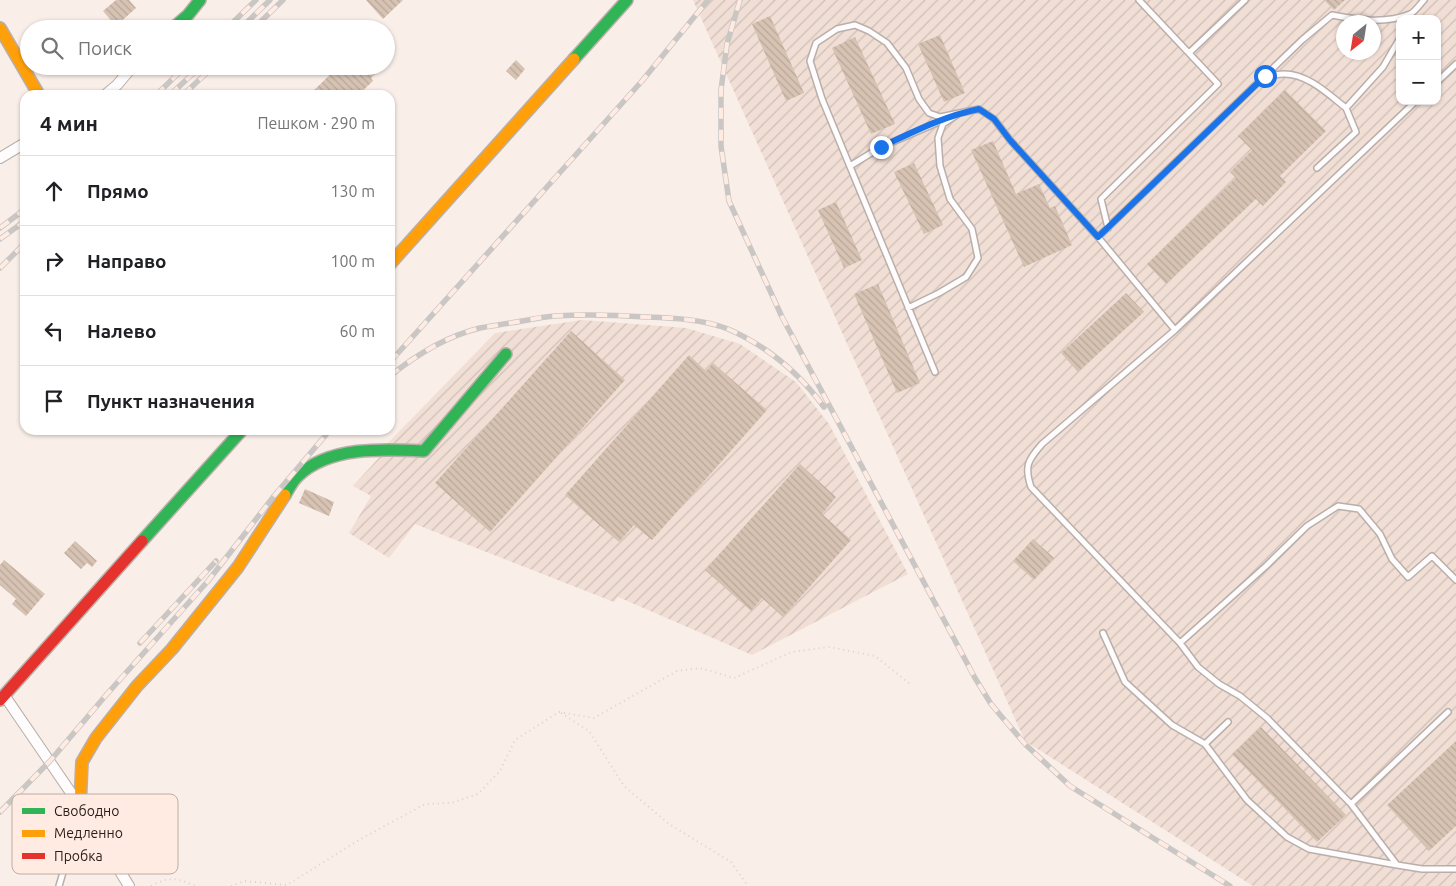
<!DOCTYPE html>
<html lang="ru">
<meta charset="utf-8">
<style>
:root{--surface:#fff;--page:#f2f2f2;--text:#202124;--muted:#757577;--line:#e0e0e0}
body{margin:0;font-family:Ubuntu,sans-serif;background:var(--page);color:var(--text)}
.controls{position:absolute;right:15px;top:15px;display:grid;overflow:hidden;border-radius:10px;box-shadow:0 1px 4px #0004}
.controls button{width:45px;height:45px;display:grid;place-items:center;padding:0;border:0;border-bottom:1px solid var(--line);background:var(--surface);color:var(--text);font:25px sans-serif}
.compass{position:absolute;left:1336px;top:15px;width:45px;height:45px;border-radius:50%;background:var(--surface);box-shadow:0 1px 4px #0004;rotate:210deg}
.stop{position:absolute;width:15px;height:15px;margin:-11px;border:4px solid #1a73e8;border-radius:50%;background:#fff}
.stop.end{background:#1a73e8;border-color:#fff;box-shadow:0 1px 5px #0008}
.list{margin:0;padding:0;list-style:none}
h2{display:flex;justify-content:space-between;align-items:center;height:65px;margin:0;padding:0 20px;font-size:21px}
h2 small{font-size:16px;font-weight:400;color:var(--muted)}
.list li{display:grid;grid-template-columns:32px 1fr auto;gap:15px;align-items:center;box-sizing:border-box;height:70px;padding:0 20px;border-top:1px solid var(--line)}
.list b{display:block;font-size:19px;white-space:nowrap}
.list em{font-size:16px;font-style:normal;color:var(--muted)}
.icon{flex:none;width:28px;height:28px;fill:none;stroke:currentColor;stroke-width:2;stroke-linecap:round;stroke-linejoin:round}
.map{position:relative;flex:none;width:1456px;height:886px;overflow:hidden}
.search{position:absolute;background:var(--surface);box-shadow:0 1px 4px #0004;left:20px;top:20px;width:375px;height:55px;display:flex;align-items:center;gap:12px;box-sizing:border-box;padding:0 18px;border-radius:28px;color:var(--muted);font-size:19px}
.panel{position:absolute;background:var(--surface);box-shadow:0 1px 4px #0004;left:20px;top:90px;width:375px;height:345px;border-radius:15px}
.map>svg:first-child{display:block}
.industrial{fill:url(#industrial-furrows);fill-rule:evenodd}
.building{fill:url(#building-back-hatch)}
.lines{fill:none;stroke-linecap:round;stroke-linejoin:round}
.lane-casing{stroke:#b9afaa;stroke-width:8}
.street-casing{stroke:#b9afaa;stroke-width:12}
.fast-casing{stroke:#b9afaa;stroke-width:14}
.slow-casing{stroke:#b9afaa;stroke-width:14}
.jam-casing{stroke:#b9afaa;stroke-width:14}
.path{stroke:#d8d4d3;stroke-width:2;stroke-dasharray:1 4;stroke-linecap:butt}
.lane{stroke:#fefcfc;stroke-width:5}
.street{stroke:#fefcfc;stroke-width:10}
.fast{stroke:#30b455;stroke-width:11}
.slow{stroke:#ff9f0a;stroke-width:11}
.jam{stroke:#e5322d;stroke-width:11}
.rail-casing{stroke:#c9c6c4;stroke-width:5.5}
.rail{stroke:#ffebe2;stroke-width:4;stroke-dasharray:11;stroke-linecap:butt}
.route{stroke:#1a73e8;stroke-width:6}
.key{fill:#ffebe2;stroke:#beada5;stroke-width:1}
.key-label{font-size:14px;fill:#281d18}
</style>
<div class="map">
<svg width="1456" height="886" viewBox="0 0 1456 886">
<defs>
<pattern id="industrial-furrows" width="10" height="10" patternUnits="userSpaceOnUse" patternTransform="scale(1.25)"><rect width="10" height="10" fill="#f1dfd6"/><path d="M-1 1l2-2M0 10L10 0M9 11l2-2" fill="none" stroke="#cfbfb7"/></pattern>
<pattern id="building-back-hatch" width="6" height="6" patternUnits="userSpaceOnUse" patternTransform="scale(1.25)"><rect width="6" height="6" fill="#d7c3b3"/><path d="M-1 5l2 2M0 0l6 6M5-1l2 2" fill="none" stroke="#b9a799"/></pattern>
</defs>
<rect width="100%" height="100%" fill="#f9eee8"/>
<path class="industrial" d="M 693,0 L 1456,0 L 1456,886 L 1253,886 L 1025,741 ZM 1400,19 L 1437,19 L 1437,101 L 1400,101 ZM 1344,22 L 1374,22 L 1374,52 L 1344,52 Z
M 582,320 L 686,328 L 740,344 L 796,382 L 829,424 L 908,574 L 752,655 L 618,597 L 614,602 L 415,524 L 389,558 L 349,533 L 371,496 L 353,486 L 387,449 L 384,447 L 495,333 Z"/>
<path class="building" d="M 116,0 L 129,0 L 136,8 L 116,26 L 103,11 Z
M 366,0 L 403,0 L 383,19 Z
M 1324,0 L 1345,0 L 1334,10 Z
M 770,16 L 804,93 L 786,101 L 752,24 Z
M 940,35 L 965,93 L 944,102 L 918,44 Z
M 855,37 L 895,124 L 871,134 L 832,48 Z
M 516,60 L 525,69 L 516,80 L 506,71 Z
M 339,66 L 383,66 L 371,78 L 373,81 L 358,95 L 309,95 Z
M 1285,90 L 1326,131 L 1280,176 L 1286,182 L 1263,206 L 1256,199 L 1166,284 L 1147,264 L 1236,178 L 1230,172 L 1252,150 L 1238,136 Z
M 993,141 L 1016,194 L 1039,184 L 1050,208 L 1055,206 L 1072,245 L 1024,267 L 971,150 Z
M 914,163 L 943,225 L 924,234 L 894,172 Z
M 836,202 L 862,260 L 844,268 L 818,210 Z
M 878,284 L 920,383 L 897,393 L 854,294 Z
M 1126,293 L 1144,312 L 1078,372 L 1061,353 Z
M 571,331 L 625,380 L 490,532 L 435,483 Z
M 689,355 L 706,371 L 713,363 L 767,410 L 652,540 L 634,525 L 619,542 L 565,495 Z
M 800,464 L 836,497 L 822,514 L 851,540 L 783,617 L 762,598 L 751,611 L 705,570 Z
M 305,489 L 334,502 L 329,516 L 299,503 Z
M 1033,539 L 1054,558 L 1034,580 L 1013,561 Z
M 75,541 L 97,561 L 92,567 L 87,563 L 81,569 L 64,553 Z
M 4,560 L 45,594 L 26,616 L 12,604 L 16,599 L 0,585 L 0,565 Z
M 1261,727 L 1346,815 L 1317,842 L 1232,754 Z
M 1456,741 L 1456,826 L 1429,851 L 1387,805 Z"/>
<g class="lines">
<g class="lane-casing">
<path id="lane" d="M 1189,53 L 1245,0
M 1265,76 C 1271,76 1278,74 1284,74 C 1308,74 1328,94 1346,108
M 1437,82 L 1456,64
M 850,166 L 881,147 L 948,118
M 1317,168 L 1356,132 L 1346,108 L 1383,67 L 1400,38
M 1108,228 L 1101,199 L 1218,84 L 1139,0
M 1098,237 L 1175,330
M 908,308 L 939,293 L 966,277 L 978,258 L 972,229 L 950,199 L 940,166 L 938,138 L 943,124 L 957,115
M 935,372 L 822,99 L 810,61 L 816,43 L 837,29 L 855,25 L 869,31 L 887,43 L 906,68 L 919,99 L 929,113 L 940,117 L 979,109 L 994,119 L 1010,140 L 1098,237 L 1302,40 L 1332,15 C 1357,20 1386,24 1410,14 C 1415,12 1420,4 1424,0
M 1103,633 L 1125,682 L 1172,725 L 1205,744
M 1180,643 L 1266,566 L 1307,526 L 1338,506 L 1359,509 L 1380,534 L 1392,559 L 1408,577 L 1432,556 L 1456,580
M 1448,712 L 1351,804 L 1397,865 L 1422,869 L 1456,869
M 1228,722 L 1205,744 L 1247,800 L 1287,837 L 1309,849 L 1397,865
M 1351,804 L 1267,718 L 1240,696 L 1219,684 L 1198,667 L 1180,643 L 1031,487 C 1024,466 1028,460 1042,444 L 1175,330 L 1416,101
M 59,886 L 77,825 L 80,809"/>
</g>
<g class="street-casing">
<path id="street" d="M 105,95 L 117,85 L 133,66
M 0,158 L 25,143
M 4,695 L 80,806 L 129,886"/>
</g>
<g class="fast-casing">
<path id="fast" d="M 172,29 L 188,15 L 200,0
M 574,59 L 627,0
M 285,495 C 289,489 292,481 298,476 C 329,446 384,449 424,451 L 506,354
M 142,541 L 242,430"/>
</g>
<g class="slow-casing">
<path id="slow" d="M 0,28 L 39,95
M 390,264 L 574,59
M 80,806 L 82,762 L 96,738 L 137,686 L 172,649 L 238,567 L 285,495"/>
</g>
<g class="jam-casing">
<path id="jam" d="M 0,700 L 142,541"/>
</g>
<path class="path" d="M 561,713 L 589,731 L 624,786 L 669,824 L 731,862 L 748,886
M 151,886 C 168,876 178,878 195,886
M 231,886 L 244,881 L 287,885 L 359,840 L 425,804 L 451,803 L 478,794 L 500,771 L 515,740 L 559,712 L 594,718 L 677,671 L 700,668 L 734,678 L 792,652 L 829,647 L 875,656 L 910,684"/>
<use href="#lane" class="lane"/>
<use href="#street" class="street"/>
<use href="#fast" class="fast"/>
<use href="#slow" class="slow"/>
<use href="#jam" class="jam"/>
<g class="rail-casing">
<path id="rail" d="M 740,0 L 727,44 L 721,90 L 721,146 L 729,201 L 782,317 L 975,678 L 991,704 L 1007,723 L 1026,745 L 1070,786 L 1230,886
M 226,29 L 256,0
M 240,29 L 270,0
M 253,29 L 283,0
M 156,95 L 186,66
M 170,95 L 201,66
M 183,95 L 214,66
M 0,228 L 25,209
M 0,239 L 25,221
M 0,268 L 25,243
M 390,362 L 642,81 L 708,0
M 390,376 C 416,355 447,336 480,328 C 490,326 500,325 510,323 C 525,321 540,317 555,316 C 585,314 616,315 646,317 C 673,318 703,319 728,329 C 767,346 799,373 824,407
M 140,643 L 216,561
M 0,812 L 50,761 L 107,694 L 208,581 L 274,496 L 330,430"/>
</g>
<use href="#rail" class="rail"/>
</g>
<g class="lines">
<path class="route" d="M 881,147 C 913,132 944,116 979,109 L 994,119 L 1010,140 L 1098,237 L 1265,76"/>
</g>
<rect x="12" y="794" width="166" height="80" rx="8" class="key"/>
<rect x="22" y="808" width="23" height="6" fill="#30b455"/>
<rect x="22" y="830" width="23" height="7" fill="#ff9f0a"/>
<rect x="22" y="853" width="23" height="6" fill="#e5322d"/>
<g class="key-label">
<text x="54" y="816">Свободно</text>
<text x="54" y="838">Медленно</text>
<text x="54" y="861">Пробка</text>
</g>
</svg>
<div class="controls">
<button>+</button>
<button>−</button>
</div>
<svg class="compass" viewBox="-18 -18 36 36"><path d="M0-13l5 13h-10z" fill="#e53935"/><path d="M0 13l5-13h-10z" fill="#757577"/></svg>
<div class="stop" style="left:1265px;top:76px"></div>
<div class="stop end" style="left:881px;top:147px"></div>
<div class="search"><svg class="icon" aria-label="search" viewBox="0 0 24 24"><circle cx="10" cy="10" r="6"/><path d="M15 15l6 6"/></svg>Поиск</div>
<section class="panel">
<h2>4 мин<small>Пешком · 290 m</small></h2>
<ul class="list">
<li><svg class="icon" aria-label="ahead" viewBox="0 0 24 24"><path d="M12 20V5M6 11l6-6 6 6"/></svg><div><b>Прямо</b></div><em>130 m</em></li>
<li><svg class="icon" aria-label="right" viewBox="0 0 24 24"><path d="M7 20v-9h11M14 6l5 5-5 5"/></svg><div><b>Направо</b></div><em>100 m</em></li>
<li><svg class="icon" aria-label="left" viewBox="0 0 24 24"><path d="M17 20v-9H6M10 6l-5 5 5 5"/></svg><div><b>Налево</b></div><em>60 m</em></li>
<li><svg class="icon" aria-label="arrive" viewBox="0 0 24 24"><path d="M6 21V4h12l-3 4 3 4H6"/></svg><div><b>Пункт назначения</b></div></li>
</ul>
</section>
</div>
